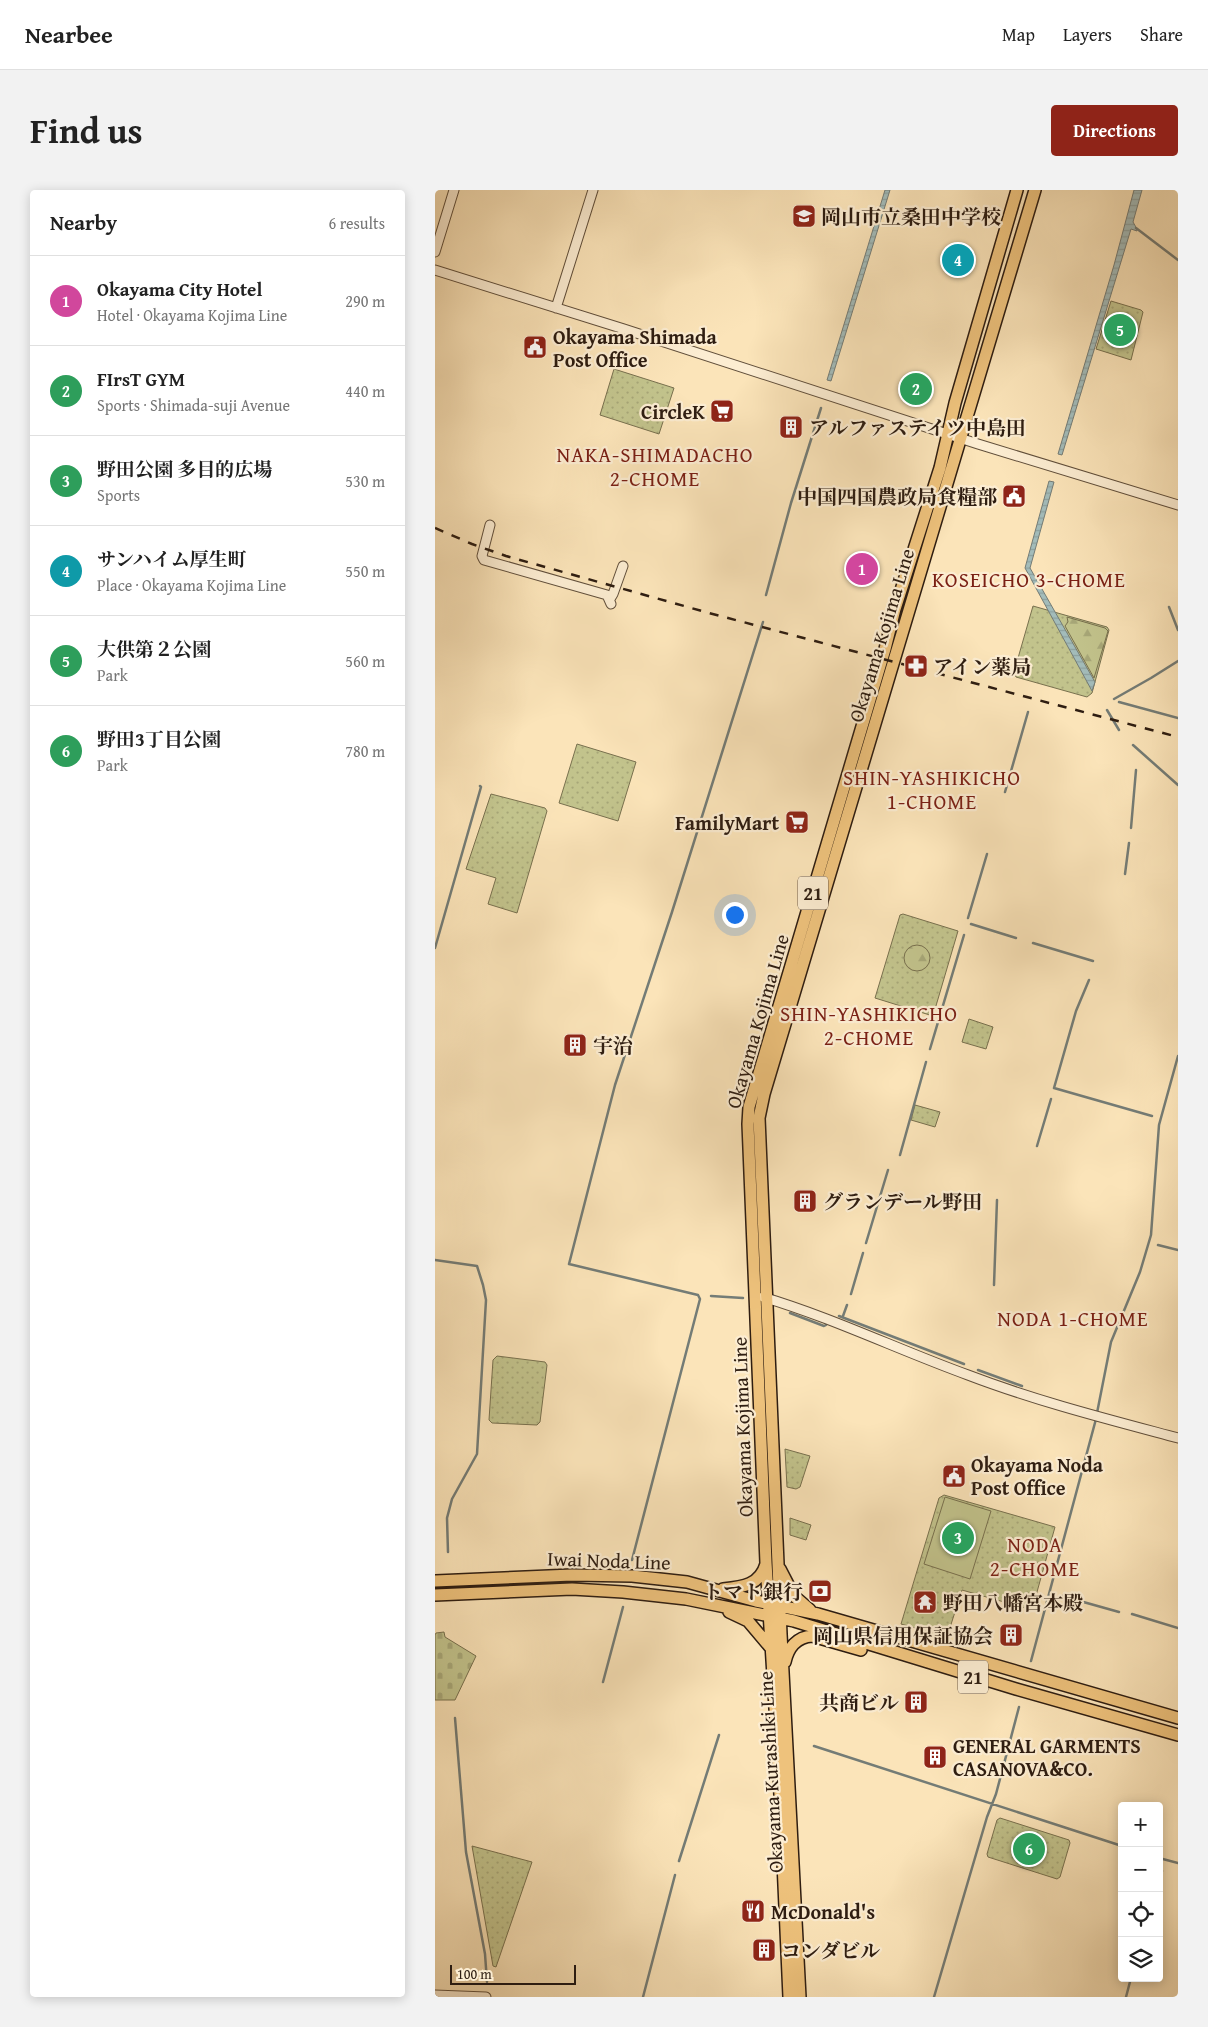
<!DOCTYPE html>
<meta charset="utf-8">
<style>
:root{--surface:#fff;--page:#f2f2f2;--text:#222;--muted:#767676;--line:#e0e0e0;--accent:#8f2418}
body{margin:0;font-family:"Gentium Book Plus","Noto Serif JP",serif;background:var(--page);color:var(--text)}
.controls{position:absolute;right:15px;bottom:15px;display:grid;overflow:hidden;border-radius:5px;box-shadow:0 2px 12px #0003}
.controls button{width:45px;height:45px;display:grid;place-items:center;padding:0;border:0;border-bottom:1px solid var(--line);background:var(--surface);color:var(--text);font:25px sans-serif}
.scale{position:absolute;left:15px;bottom:12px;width:126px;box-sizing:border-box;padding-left:5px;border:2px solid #2e1d11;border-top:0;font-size:14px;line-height:18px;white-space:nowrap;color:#2e1d11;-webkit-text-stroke:4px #fcedd2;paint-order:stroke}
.you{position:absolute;left:299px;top:724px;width:18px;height:18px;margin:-12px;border:4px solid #fff;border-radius:50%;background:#1a73e8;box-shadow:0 0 0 8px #1a73e833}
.badge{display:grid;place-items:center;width:32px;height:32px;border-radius:50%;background:var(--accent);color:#fff;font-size:16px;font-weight:700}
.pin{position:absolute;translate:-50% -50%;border:2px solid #fff;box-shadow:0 1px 5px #0006}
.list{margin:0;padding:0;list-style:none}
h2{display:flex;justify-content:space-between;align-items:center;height:65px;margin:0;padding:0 20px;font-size:21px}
h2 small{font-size:16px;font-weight:400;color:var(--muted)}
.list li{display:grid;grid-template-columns:32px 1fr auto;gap:15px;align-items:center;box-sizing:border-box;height:90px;padding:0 20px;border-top:1px solid var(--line)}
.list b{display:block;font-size:19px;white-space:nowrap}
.list p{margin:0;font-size:16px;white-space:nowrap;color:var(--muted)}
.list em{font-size:16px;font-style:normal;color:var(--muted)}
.icon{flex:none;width:28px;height:28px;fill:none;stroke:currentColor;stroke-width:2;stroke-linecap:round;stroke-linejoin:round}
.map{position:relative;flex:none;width:743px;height:1807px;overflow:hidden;border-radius:5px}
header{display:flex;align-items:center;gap:30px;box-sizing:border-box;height:70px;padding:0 25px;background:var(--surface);border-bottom:1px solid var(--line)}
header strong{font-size:24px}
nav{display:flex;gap:28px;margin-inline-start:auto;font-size:18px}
.intro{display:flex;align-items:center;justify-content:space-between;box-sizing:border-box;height:120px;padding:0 30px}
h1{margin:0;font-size:35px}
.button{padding:12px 22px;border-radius:5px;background:var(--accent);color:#fff;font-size:18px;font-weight:700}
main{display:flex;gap:30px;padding:0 30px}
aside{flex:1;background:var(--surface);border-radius:5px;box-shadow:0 2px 12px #0003}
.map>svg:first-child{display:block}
.green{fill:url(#green-dots);stroke:#78704e}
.forest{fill:url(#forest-firs);stroke:#78704e}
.cemetery{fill:url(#cemetery-stones);stroke:#78704e}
.pitch{fill:#c2c38c;stroke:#78704e}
.water{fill:url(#water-rules);stroke:#747c76}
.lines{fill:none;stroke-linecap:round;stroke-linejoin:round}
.stream{stroke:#747c76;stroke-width:2.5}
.minor-casing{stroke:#614f3b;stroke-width:11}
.major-casing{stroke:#2e1d11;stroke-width:14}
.minor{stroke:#fcedd2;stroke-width:9}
.major{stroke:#eec27c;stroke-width:11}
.rail{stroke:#2e1d11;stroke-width:2.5;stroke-dasharray:9 9;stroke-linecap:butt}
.labels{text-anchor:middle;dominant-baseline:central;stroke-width:4.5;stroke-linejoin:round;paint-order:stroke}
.shield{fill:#fcedd2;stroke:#6c5b4b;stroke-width:1}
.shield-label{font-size:19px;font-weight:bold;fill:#2e1d11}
.poi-label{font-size:20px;font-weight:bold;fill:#2e1d11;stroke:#fcedd2;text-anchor:start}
.street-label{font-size:20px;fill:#2e1d11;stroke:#fcedd2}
.neighbourhood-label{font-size:21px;letter-spacing:1px;fill:#7a1f14;stroke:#fcedd2}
</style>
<header>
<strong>Nearbee</strong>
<nav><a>Map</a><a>Layers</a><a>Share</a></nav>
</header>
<div class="intro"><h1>Find us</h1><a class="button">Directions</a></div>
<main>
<aside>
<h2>Nearby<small>6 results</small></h2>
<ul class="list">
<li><span class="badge" style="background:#d1479c">1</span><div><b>Okayama City Hotel</b><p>Hotel · Okayama Kojima Line</p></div><em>290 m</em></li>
<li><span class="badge" style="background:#2e9e5b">2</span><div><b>FIrsT GYM</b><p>Sports · Shimada-suji Avenue</p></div><em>440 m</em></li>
<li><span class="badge" style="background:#2e9e5b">3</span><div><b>野田公園 多目的広場</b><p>Sports</p></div><em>530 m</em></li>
<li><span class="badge" style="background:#0f9aa8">4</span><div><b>サンハイム厚生町</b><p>Place · Okayama Kojima Line</p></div><em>550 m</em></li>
<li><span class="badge" style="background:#2e9e5b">5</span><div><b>大供第２公園</b><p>Park</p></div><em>560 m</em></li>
<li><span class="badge" style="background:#2e9e5b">6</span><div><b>野田3丁目公園</b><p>Park</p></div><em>780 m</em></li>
</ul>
</aside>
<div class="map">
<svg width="743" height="1807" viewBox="0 0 743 1807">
<defs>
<pattern id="green-dots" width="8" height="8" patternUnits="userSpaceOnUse" patternTransform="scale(1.25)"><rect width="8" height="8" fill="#c2c38c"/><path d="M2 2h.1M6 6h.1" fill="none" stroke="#a7a778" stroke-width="1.8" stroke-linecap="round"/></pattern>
<pattern id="forest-firs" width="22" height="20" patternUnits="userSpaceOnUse" patternTransform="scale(1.25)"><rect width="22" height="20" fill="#c2c38c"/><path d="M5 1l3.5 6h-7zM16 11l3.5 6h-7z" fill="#a7a778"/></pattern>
<pattern id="cemetery-stones" width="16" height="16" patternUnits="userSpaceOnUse" patternTransform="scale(1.25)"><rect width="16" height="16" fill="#c2c38c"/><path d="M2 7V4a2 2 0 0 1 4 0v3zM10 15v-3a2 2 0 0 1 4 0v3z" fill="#a7a778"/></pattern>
<pattern id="water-rules" width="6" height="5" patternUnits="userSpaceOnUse" patternTransform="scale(1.25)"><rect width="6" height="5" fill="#a3bcba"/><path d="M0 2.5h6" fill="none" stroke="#8da19f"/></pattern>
</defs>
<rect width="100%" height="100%" fill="#fbe4b9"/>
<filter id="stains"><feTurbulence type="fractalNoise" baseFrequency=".004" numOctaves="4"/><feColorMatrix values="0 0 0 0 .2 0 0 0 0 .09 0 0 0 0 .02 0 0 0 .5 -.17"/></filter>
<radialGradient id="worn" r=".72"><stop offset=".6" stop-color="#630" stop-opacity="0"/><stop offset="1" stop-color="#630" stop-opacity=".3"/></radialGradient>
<path class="green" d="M 676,111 L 706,120 L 708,122 L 696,170 L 661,159 Z
M 179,179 L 239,198 L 224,244 L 165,225 Z
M 598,416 L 672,437 L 674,440 L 657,503 L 652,507 L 581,487 L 579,482 Z
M 142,554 L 201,572 L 183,631 L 124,613 Z
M 56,604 L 110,618 L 112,621 L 82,723 L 53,714 L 61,688 L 31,679 Z
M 468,724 L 523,741 L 498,826 L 440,808 L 465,725 Z
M 534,829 L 558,837 L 551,859 L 527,852 Z
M 480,915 L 505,922 L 500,937 L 476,930 Z
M 62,1166 L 110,1172 L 112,1175 L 105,1232 L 102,1235 L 57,1233 L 54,1230 L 58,1170 Z
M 350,1259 L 375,1266 L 365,1297 L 361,1299 L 352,1297 Z
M 509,1305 L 620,1337 L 597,1420 L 527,1400 L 512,1447 L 466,1434 L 504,1308 Z
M 355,1328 L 376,1335 L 371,1350 L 355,1345 Z
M 565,1628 L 634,1650 L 635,1653 L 625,1687 L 622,1689 L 553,1667 L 552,1664 L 562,1630 Z
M 37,1656 L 97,1672 L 61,1777 L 58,1776 Z"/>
<path class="forest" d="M 632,427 L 670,438 L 673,441 L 659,488 L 630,436 L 633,432 Z
M469 768a13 13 0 1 1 26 0a13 13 0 1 1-26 0Z"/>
<path class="cemetery" d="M 9,1442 L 10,1447 L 41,1466 L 20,1510 L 0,1510 L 0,1445 L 1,1443 Z"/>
<path class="pitch" d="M 510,1307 L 556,1321 L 535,1389 L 489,1374 Z"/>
<path class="water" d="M 450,0 L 455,0 L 396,191 L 392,190 Z
M 699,0 L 707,0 L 698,32 L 702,39 L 702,41 L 696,39 L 627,265 L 623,264 L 679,75 Z
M 614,291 L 619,292 L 595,378 L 660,492 L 657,501 L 590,378 Z"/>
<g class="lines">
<path class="stream" d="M 701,38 L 743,70
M 331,405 L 356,313 L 386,218
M 734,417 L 743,440
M 679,509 L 716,488 L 743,471
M 684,512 L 743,528
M 672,520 L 684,540
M 698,555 L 743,595
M 570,602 L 593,522
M 696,638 L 701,580
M 690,684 L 694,653
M 533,728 L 552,664
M 536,734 L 581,748
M 598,753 L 658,771
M 0,758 L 46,597 L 45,596
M 654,790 L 641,821 L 619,898 L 717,926
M 495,859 L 529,745
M 602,956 L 616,909
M 465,965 L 491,872
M 431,1053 L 453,980
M 723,1055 L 743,1060
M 0,1070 L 42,1076 L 48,1095 L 51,1110 L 42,1264 L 17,1309 L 12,1328 L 13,1362
M 559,1095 L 562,1010
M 416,1104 L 428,1063
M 276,1106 L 308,1108
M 355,1123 L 389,1136 L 391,1135
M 404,1126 L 529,1174
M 408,1126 L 412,1115
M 543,1180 L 587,1196
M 662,1223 L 676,1152 L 705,1082 L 716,1045 L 724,935 L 743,866
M 197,1370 L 265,1109 L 263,1105 L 134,1074 L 180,895 L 237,722 L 328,432
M 627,1406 L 684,1422
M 697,1424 L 743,1438
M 596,1471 L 661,1229
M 168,1492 L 188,1417
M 20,1528 L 31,1662 L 50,1764 L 52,1792
M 379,1556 L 687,1656
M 724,1668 L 743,1673
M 244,1671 L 284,1545
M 724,1692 L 727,1681
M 208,1807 L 240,1685
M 499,1807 L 552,1627 L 561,1604 L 584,1517
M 691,1807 L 696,1788"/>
<g class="minor-casing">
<path id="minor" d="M 0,62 L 19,0
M 0,80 L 189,139 L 543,254 L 743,315
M 121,118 L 158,0
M 55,335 L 47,366 L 49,370 L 172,405 L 176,414
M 175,409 L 178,404 L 188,376
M 328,1107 C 398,1128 464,1160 533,1185 C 601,1211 672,1229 743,1248
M 0,1805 L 51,1807"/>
</g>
<g class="major-casing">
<path id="major" d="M 345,1379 L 359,1406 L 375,1420
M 0,1391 L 137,1385 L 197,1386 L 252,1392 L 321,1411 L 383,1424 L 743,1528
M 288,1399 C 308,1397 325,1395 331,1374
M 0,1405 L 137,1399 L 188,1402 L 251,1409 L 359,1431 L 581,1499 L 743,1545
M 294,1422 L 313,1431 L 335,1457
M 350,1472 C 353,1458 362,1447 377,1446 L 426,1460
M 354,1807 L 344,1583 L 331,1373 L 313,934 L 314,917 L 450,459 L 460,419 L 505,278 L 520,213 L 582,0
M 365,1807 L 346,1444 L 324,928 L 329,904 L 600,0"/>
</g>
<use href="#minor" class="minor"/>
<use href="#major" class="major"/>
<path class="rail" d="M 0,338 L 37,354 L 71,366 L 274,423 L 743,547"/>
</g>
<defs>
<g id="school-square" transform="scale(1.25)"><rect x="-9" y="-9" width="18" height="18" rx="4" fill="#8f2418" stroke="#fcedd2"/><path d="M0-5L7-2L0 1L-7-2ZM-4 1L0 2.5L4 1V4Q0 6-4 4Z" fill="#fff"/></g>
<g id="civic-square" transform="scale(1.25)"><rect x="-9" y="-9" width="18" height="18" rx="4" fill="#8f2418" stroke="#fcedd2"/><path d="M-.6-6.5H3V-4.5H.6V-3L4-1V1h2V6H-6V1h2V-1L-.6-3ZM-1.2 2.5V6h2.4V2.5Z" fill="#fff"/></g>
<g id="supermarket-square" transform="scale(1.25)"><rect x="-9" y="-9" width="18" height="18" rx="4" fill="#8f2418" stroke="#fcedd2"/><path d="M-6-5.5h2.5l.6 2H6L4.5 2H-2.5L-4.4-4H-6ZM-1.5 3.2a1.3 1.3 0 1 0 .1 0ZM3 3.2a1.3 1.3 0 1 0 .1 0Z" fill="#fff"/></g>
<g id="building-square" transform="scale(1.25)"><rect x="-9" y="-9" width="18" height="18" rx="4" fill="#8f2418" stroke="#fcedd2"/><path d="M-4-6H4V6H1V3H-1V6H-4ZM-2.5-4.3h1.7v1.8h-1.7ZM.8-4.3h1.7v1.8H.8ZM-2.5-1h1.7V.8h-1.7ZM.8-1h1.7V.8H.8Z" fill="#fff"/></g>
<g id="pharmacy-square" transform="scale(1.25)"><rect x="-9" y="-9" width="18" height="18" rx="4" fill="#8f2418" stroke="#fcedd2"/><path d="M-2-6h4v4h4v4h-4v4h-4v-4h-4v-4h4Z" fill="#fff"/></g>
<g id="bank-square" transform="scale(1.25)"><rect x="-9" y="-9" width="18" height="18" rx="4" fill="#8f2418" stroke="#fcedd2"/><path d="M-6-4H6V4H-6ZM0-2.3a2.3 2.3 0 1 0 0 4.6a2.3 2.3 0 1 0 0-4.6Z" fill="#fff"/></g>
<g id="temple-square" transform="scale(1.25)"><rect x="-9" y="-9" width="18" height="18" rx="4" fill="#8f2418" stroke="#fcedd2"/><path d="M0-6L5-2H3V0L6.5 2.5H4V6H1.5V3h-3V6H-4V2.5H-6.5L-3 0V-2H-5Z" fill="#fff"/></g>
<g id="restaurant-square" transform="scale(1.25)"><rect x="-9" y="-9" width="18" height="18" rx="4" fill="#8f2418" stroke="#fcedd2"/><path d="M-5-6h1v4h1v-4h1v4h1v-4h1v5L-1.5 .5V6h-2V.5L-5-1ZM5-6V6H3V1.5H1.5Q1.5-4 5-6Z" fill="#fff"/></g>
</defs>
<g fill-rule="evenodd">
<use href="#school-square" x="369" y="26"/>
<use href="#civic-square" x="100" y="157"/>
<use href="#supermarket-square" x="287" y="221"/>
<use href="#building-square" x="356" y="237"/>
<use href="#civic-square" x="579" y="306"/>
<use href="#pharmacy-square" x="481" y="476"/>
<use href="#supermarket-square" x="362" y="632"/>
<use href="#building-square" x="140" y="855"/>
<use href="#building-square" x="370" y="1011"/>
<use href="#civic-square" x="519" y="1286"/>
<use href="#bank-square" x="385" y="1401"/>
<use href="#temple-square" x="490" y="1412"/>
<use href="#building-square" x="576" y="1445"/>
<use href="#building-square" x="481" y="1512"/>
<use href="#building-square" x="500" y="1567"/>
<use href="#restaurant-square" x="318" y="1721"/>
<use href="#building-square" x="329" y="1760"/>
</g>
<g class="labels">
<g class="shield">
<rect x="363" y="686.5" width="30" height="33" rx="4"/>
<rect x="523" y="1470.5" width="30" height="33" rx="4"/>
</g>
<g class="shield-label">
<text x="378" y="703">21</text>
<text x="538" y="1487">21</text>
</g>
<g class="poi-label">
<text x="386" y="26">岡山市立桑田中学校</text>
<text x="118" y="146">Okayama Shimada<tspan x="118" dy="23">Post Office</tspan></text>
<text x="270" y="221" text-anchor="end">CircleK</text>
<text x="374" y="237">アルファステイツ中島田</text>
<text x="562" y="306" text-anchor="end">中国四国農政局食糧部</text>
<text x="498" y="476">アイン薬局</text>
<text x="344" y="632" text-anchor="end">FamilyMart</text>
<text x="158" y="855">宇治</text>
<text x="388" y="1011">グランデール野田</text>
<text x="536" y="1274">Okayama Noda<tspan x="536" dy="23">Post Office</tspan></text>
<text x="368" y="1401" text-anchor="end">トマト銀行</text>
<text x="508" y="1412">野田八幡宮本殿</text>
<text x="558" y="1445" text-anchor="end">岡山県信用保証協会</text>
<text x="464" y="1512" text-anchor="end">共商ビル</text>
<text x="518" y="1555">GENERAL GARMENTS<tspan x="518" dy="23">CASANOVA&amp;CO.</tspan></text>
<text x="336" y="1721">McDonald's</text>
<text x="346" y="1760">コンダビル</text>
</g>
<g class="street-label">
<text transform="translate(446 445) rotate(-73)">Okayama Kojima Line</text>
<text transform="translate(322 831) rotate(-74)">Okayama Kojima Line</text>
<text transform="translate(307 1237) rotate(-92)">Okayama Kojima Line</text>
<text transform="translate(174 1370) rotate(2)">Iwai Noda Line</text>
<text transform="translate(335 1582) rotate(-93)">Okayama Kurashiki Line</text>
</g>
<g class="neighbourhood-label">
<text x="220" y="264">NAKA-SHIMADACHO<tspan x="220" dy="24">2-CHOME</tspan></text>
<text x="594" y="389">KOSEICHO 3-CHOME</text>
<text x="497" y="587">SHIN-YASHIKICHO<tspan x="497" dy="24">1-CHOME</tspan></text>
<text x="434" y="823">SHIN-YASHIKICHO<tspan x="434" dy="24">2-CHOME</tspan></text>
<text x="638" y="1128">NODA 1-CHOME</text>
<text x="600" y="1354">NODA<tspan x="600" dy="24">2-CHOME</tspan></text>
</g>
</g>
<rect width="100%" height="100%" filter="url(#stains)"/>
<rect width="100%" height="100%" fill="url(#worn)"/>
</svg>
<div class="controls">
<button>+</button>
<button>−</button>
<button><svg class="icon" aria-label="locate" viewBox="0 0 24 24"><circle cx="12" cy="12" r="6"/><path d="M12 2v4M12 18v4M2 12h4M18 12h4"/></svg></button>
<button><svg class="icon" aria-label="layers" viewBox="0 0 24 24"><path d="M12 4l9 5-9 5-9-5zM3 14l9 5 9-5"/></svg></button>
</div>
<div class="scale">100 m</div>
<div class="you"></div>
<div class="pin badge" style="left:427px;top:379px;background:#d1479c">1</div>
<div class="pin badge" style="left:481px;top:199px;background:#2e9e5b">2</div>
<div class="pin badge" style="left:523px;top:1348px;background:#2e9e5b">3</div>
<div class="pin badge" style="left:523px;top:70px;background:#0f9aa8">4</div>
<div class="pin badge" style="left:685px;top:140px;background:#2e9e5b">5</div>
<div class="pin badge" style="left:594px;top:1659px;background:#2e9e5b">6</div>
</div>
</main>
